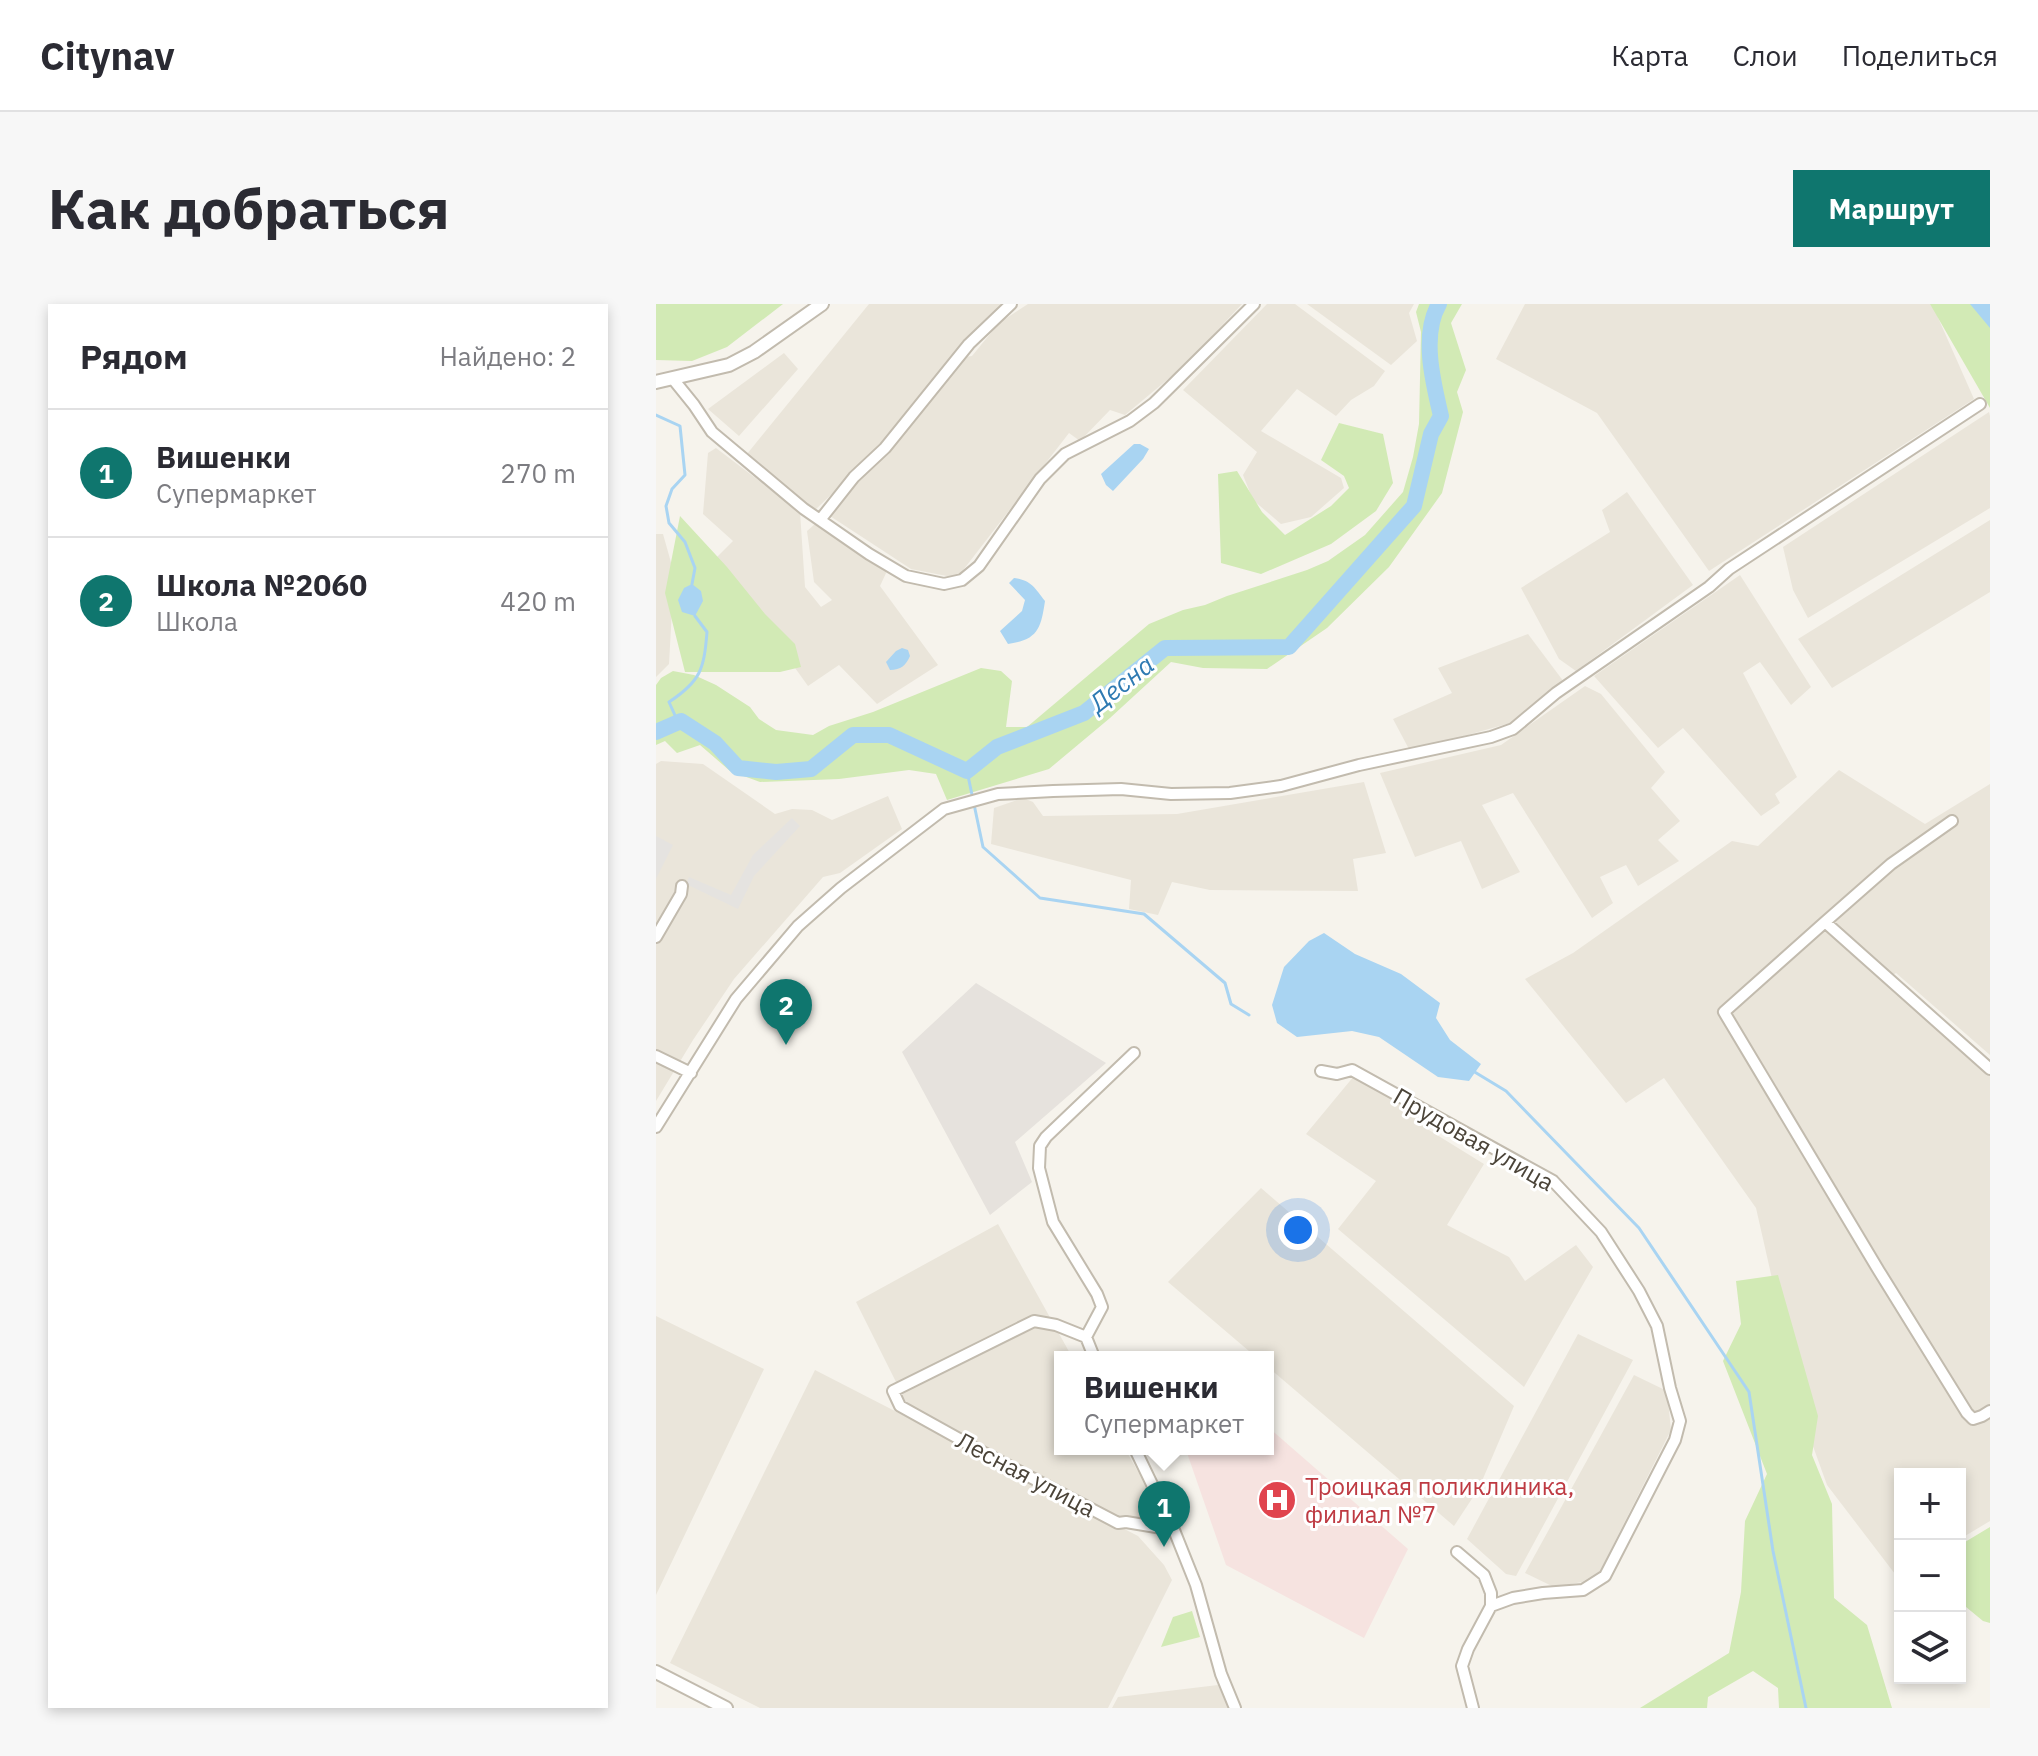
<!DOCTYPE html>
<html lang="ru">
<meta charset="utf-8">
<style>
:root{--surface:#fff;--page:#f7f7f7;--text:#2b2b33;--muted:#7c7c81;--line:#e1e1e2;--accent:#0f766e}
body{margin:0;font-family:"IBM Plex Sans",sans-serif;background:var(--page);color:var(--text)}
.controls{position:absolute;right:24px;bottom:24px;display:grid;overflow:hidden;border-radius:0px;box-shadow:0 4px 12px #0003}
.controls button{width:72px;height:72px;display:grid;place-items:center;padding:0;border:0;border-bottom:2px solid var(--line);background:var(--surface);color:var(--text);font:40px sans-serif}
.you{position:absolute;left:642px;top:926px;width:28px;height:28px;margin:-20px;border:6px solid #fff;border-radius:50%;background:#1a73e8;box-shadow:0 0 0 12px #1a73e833}
.badge{display:grid;place-items:center;width:52px;height:52px;border-radius:50%;background:var(--accent);color:#fff;font-size:26px;font-weight:700}
.pin{position:absolute;translate:-50% -66px;filter:drop-shadow(0 2px 4px #0008)}
.pin::after{content:'';position:absolute;top:42px;width:28px;height:24px;background:inherit;clip-path:polygon(0 0,100% 0,50% 100%)}
.popup{position:absolute;left:398px;top:1047px;width:220px;height:104px;box-sizing:border-box;display:grid;place-content:center;border-radius:0px;background:var(--surface);filter:drop-shadow(0 2px 6px #0005);font-size:26px;white-space:nowrap;color:var(--muted)}
.popup b{font-size:30px;color:var(--text)}
.popup::after{content:'';position:absolute;left:50%;top:100%;margin-left:-16px;border:16px solid transparent;border-top-color:var(--surface)}
.list{margin:0;padding:0;list-style:none}
h2{display:flex;justify-content:space-between;align-items:center;height:104px;margin:0;padding:0 32px;font-size:34px}
h2 small{font-size:26px;font-weight:400;color:var(--muted)}
.list li{display:grid;grid-template-columns:52px 1fr auto;gap:24px;align-items:center;box-sizing:border-box;height:128px;padding:0 32px;border-top:2px solid var(--line)}
.list b{display:block;font-size:30px;white-space:nowrap}
.list p{margin:0;font-size:26px;white-space:nowrap;color:var(--muted)}
.list em{font-size:26px;font-style:normal;color:var(--muted)}
.icon{flex:none;width:44px;height:44px;fill:none;stroke:currentColor;stroke-width:2;stroke-linecap:round;stroke-linejoin:round}
.map{position:relative;flex:none;width:1334px;height:1404px;overflow:hidden;border-radius:0px}
header{display:flex;align-items:center;gap:48px;box-sizing:border-box;height:112px;padding:0 40px;background:var(--surface);border-bottom:2px solid var(--line)}
header strong{font-size:38px}
nav{display:flex;gap:44px;margin-inline-start:auto;font-size:28px}
.intro{display:flex;align-items:center;justify-content:space-between;box-sizing:border-box;height:192px;padding:0 48px}
h1{margin:0;font-size:56px}
.button{padding:20px 36px;border-radius:0px;background:var(--accent);color:#fff;font-size:28px;font-weight:700}
main{display:flex;gap:48px;padding:0 48px}
aside{flex:1;background:var(--surface);border-radius:0px;box-shadow:0 4px 12px #0003}
.map>svg:first-child{display:block}
.residential{fill:#eae5da}
.industrial{fill:#e6e2dd}
.medical{fill:#f6e3e0}
.green{fill:#d2eab5}
.parking{fill:#e5e3e0}
.water{fill:#a9d4f2}
.lines{fill:none;stroke-linecap:round;stroke-linejoin:round}
.stream{stroke:#a9d4f2;stroke-width:3}
.river{stroke:#a9d4f2;stroke-width:16}
.minor-casing{stroke:#c2bbae;stroke-width:14}
.tertiary-casing{stroke:#c2bbae;stroke-width:16}
.minor{stroke:#fff;stroke-width:10}
.tertiary{stroke:#fff;stroke-width:12}
.labels{text-anchor:middle;dominant-baseline:central;stroke-width:6;stroke-linejoin:round;paint-order:stroke}
.street-label{font-size:24px;fill:#4b4439;stroke:#fff}
.health-label{font-size:24px;fill:#be3a42;stroke:#fff;text-anchor:start}
.water-label{font-size:26px;font-style:italic;fill:#2e7ab2;stroke:#fff}
</style>
<header>
<strong>Citynav</strong>
<nav><a>Карта</a><a>Слои</a><a>Поделиться</a></nav>
</header>
<div class="intro"><h1>Как добраться</h1><a class="button">Маршрут</a></div>
<main>
<aside>
<h2>Рядом<small>Найдено: 2</small></h2>
<ul class="list">
<li><span class="badge">1</span><div><b>Вишенки</b><p>Супермаркет</p></div><em>270 m</em></li>
<li><span class="badge">2</span><div><b>Школа №2060</b><p>Школа</p></div><em>420 m</em></li>
</ul>
</aside>
<div class="map">
<svg width="1334" height="1404" viewBox="0 0 1334 1404">
<rect width="100%" height="100%" fill="#f6f3ec"/>
<path class="residential" d="M 213,0 L 345,0 L 227,141 L 158,207 L 91,150 Z
M 372,0 L 586,0 L 529,61 L 469,111 L 454,106 L 424,137 L 413,129 L 301,274 L 255,265 L 174,212 L 203,174 L 238,142 L 309,53 L 316,52 L 343,19 Z
M 611,0 L 639,0 L 729,67 L 718,82 L 695,96 L 680,112 L 641,85 L 605,127 L 685,174 L 688,184 L 655,213 L 625,220 L 597,196 L 587,171 L 601,148 L 527,86 Z
M 651,0 L 758,0 L 753,9 L 761,37 L 735,61 Z
M 869,0 L 1276,0 L 1318,95 L 1053,267 L 941,109 L 840,55 Z
M 128,49 L 142,65 L 83,132 L 52,105 Z
M 1333,108 L 1334,112 L 1334,204 L 1152,314 L 1137,286 L 1127,243 Z
M 60,144 L 144,208 L 149,283 L 165,303 L 176,296 L 158,278 L 151,227 L 159,220 L 231,267 L 224,282 L 282,361 L 221,400 L 183,361 L 152,382 L 60,254 L 77,237 L 47,210 L 52,149 Z
M 971,188 L 1037,281 L 920,367 L 903,355 L 865,284 L 954,228 L 946,206 Z
M 1334,216 L 1334,288 L 1176,384 L 1142,335 Z
M 0,230 L 7,230 L 18,269 L 13,360 L 0,373 Z
M 1084,271 L 1155,383 L 1135,401 L 1104,358 L 1087,369 L 1141,473 L 1119,490 L 1124,499 L 1105,512 L 1027,424 L 1002,444 L 938,372 Z
M 872,330 L 908,378 L 858,418 L 754,447 L 737,415 L 796,389 L 782,364 Z
M 929,382 L 945,390 L 1009,468 L 995,484 L 1024,517 L 1002,536 L 1023,557 L 982,582 L 970,561 L 944,573 L 957,599 L 936,614 L 857,489 L 826,501 L 864,568 L 826,585 L 805,537 L 759,553 L 724,469 L 845,441 Z
M 5,457 L 47,460 L 119,510 L 136,505 L 156,506 L 176,516 L 232,492 L 246,525 L 184,569 L 167,573 L 78,675 L 37,736 L 0,797 L 0,460 Z
M 1183,466 L 1269,520 L 1334,480 L 1334,751 L 1240,669 L 1231,675 L 1334,766 L 1334,1217 L 1304,1235 L 1304,1170 L 1244,1170 L 1244,1268 L 1239,1270 L 1171,1181 L 1149,1120 L 1100,904 L 1008,774 L 970,799 L 869,675 L 917,649 L 1076,537 L 1102,542 Z
M 708,478 L 730,549 L 697,555 L 702,587 L 554,586 L 516,578 L 502,611 L 473,605 L 475,576 L 335,540 L 338,504 L 367,494 L 377,498 L 387,512 L 521,510 Z
M 698,772 L 741,796 L 768,823 L 828,860 L 791,921 L 853,953 L 869,977 L 920,941 L 937,963 L 868,1083 L 682,925 L 720,877 L 650,830 Z
M 605,884 L 858,1102 L 823,1184 L 798,1222 L 612,1063 L 612,1053 L 600,1053 L 512,978 Z
M 342,920 L 416,1053 L 404,1053 L 404,1145 L 469,1145 L 513,1221 L 462,1215 L 253,1104 L 200,998 Z
M 0,1012 L 108,1065 L 0,1291 Z
M 922,1030 L 977,1056 L 860,1272 L 850,1270 L 811,1235 Z
M 159,1066 L 482,1232 L 508,1261 L 516,1276 L 452,1404 L 104,1404 L 14,1359 Z
M 978,1071 L 1011,1087 L 1015,1126 L 944,1267 L 926,1278 L 898,1283 L 869,1269 Z
M 562,1381 L 572,1404 L 456,1404 L 462,1393 Z"/>
<path class="industrial" d="M 320,679 L 450,759 L 359,838 L 376,878 L 334,911 L 246,748 Z"/>
<path class="medical" d="M 612,1123 L 752,1245 L 708,1334 L 570,1261 L 530,1146 L 612,1145 Z"/>
<path class="green" d="M 0,0 L 127,0 L 71,43 L 36,57 L 0,56 Z
M 763,0 L 806,0 L 795,19 L 810,66 L 801,88 L 807,108 L 786,189 L 733,263 L 671,324 L 611,365 L 547,364 L 515,358 L 454,414 L 393,465 L 291,496 L 280,470 L 253,466 L 183,475 L 104,478 L 74,467 L 44,441 L 21,449 L 9,437 L 0,441 L 0,381 L 5,374 L 17,367 L 38,371 L 60,381 L 94,403 L 103,415 L 120,426 L 157,431 L 173,422 L 217,408 L 325,364 L 345,367 L 356,377 L 350,423 L 371,423 L 493,320 L 527,306 L 549,301 L 571,292 L 651,266 L 672,257 L 709,231 L 747,188 L 757,153 L 763,120 L 765,28 L 760,8 Z
M 1274,0 L 1334,0 L 1334,104 Z
M 683,119 L 727,130 L 737,179 L 720,207 L 675,240 L 605,270 L 565,259 L 562,170 L 581,167 L 606,208 L 629,231 L 675,202 L 693,184 L 688,172 L 665,156 Z
M 24,212 L 71,263 L 109,310 L 139,340 L 145,363 L 124,368 L 29,368 L 9,289 Z
M 1122,971 L 1162,1112 L 1156,1151 L 1176,1200 L 1178,1294 L 1211,1321 L 1236,1404 L 1123,1404 L 1122,1384 L 1097,1367 L 1052,1393 L 1051,1404 L 984,1404 L 1073,1349 L 1085,1288 L 1089,1217 L 1111,1170 L 1067,1057 L 1085,1020 L 1080,977 Z
M 1334,1223 L 1334,1319 L 1327,1317 L 1304,1298 L 1304,1241 Z
M 536,1307 L 544,1333 L 505,1343 L 517,1313 Z"/>
<path class="parking" d="M 136,514 L 144,522 L 98,572 L 82,605 L 30,580 L 33,573 L 75,591 L 97,551 Z
M 0,532 L 17,541 L 0,575 Z"/>
<path class="water" d="M 1314,0 L 1334,0 L 1334,24 Z
M 478,140 L 484,140 L 493,145 L 487,155 L 457,187 L 450,181 L 445,170 Z
M 358,274 C 375,276 379,284 389,297 C 385,324 382,336 352,340 L 344,327 L 366,307 L 369,296 L 353,279 Z
M 36,280 L 45,287 L 47,297 L 39,312 L 26,308 L 22,296 L 28,284 Z
M 246,344 L 252,346 L 254,352 C 250,361 245,366 234,366 L 230,358 L 240,347 Z
M 668,629 L 699,650 L 745,670 L 784,699 L 780,714 L 794,736 L 825,760 L 813,777 L 782,773 L 723,733 L 696,727 L 641,733 L 621,719 L 616,701 L 628,663 L 653,637 Z"/>
<g class="lines">
<path class="stream" d="M 0,111 L 24,122 L 29,171 L 16,185 L 10,202 L 13,219 L 29,238 L 39,264 L 36,280
M 22,418 L 13,398 C 45,377 48,365 51,328 L 39,312
M 311,467 L 327,543 L 384,594 L 488,610 L 569,679 L 575,700 L 593,711
M 817,767 L 850,787 L 983,924 L 1093,1088 L 1117,1247 L 1150,1404"/>
<path class="river" d="M 0,428 L 25,417 L 59,439 L 82,464 L 120,468 L 155,465 L 197,431 L 233,431 L 311,467 L 341,443 L 428,409 L 509,344 L 633,343 L 758,202 L 775,130 L 785,112 C 777,78 765,31 783,0"/>
<g class="minor-casing">
<path id="minor" d="M 17,75 L 38,101 L 56,128 L 148,205 L 213,250 L 250,272 L 288,280 L 306,276 L 323,262 L 384,175 L 409,150 L 474,117 L 498,99 L 598,0
M 164,216 L 198,173 L 229,144 L 313,40 L 355,0
M 1169,618 L 1235,560 L 1296,517
M 0,633 L 25,590 L 26,582
M 478,749 L 390,833 L 384,842 L 383,864 L 397,918 L 441,990 L 446,1003 L 430,1033 L 400,1021 L 378,1017 L 237,1087 L 244,1102 L 334,1152 L 462,1219 L 470,1218 L 518,1226 L 540,1281 L 565,1370 L 579,1404
M 0,752 L 35,769
M 1334,765 L 1169,618 L 1068,708 L 1223,967 L 1311,1109 L 1317,1115 L 1326,1112 L 1334,1107
M 665,767 L 681,770 L 696,766 L 897,877 L 945,928 L 983,987 L 1001,1022 L 1014,1084 L 1024,1117 L 1019,1136 L 949,1272 L 927,1286 L 887,1289 L 857,1294 L 835,1302
M 0,823 L 80,695 L 142,622 L 185,584 L 288,505 L 342,490 L 397,487 L 465,485 L 515,490 L 574,489 L 625,482 L 703,461 L 835,433 L 857,425 L 900,389 L 1053,283 L 1073,265 L 1324,100
M 430,1033 L 438,1053
M 479,1145 L 518,1226
M 801,1248 L 828,1271 L 835,1289 L 835,1302 L 812,1345 L 806,1362 L 817,1404"/>
</g>
<g class="tertiary-casing">
<path id="tertiary" d="M 0,78 L 73,61 L 98,48 L 166,0
M 0,1368 L 70,1404"/>
</g>
<use href="#minor" class="minor"/>
<use href="#tertiary" class="tertiary"/>
</g>
<defs>
<g id="hospital-disc" transform="scale(2)"><circle r="9.5" fill="#e0444e" stroke="#fff"/><path d="M-5-5h3v3.5h4V-5h3V5h-3V1.5h-4V5h-3Z" fill="#fff"/></g>
</defs>
<g fill-rule="evenodd">
<use href="#hospital-disc" x="621" y="1196"/>
</g>
<g class="labels">
<g class="street-label">
<text transform="translate(818 835) rotate(30)">Прудовая улица</text>
<text transform="translate(370 1170) rotate(28)">Лесная улица</text>
</g>
<g class="health-label">
<text x="649" y="1182">Троицкая поликлиника,<tspan x="649" dy="28">филиал №7</tspan></text>
</g>
<g class="water-label">
<text transform="translate(465 379) rotate(-38)">Десна</text>
</g>
</g>
</svg>
<div class="controls">
<button>+</button>
<button>−</button>
<button><svg class="icon" aria-label="layers" viewBox="0 0 24 24"><path d="M12 4l9 5-9 5-9-5zM3 14l9 5 9-5"/></svg></button>
</div>
<div class="you"></div>
<div class="pin badge" style="left:508px;top:1243px">1</div>
<div class="popup"><b>Вишенки</b>Супермаркет</div>
<div class="pin badge" style="left:130px;top:741px">2</div>
</div>
</main>
